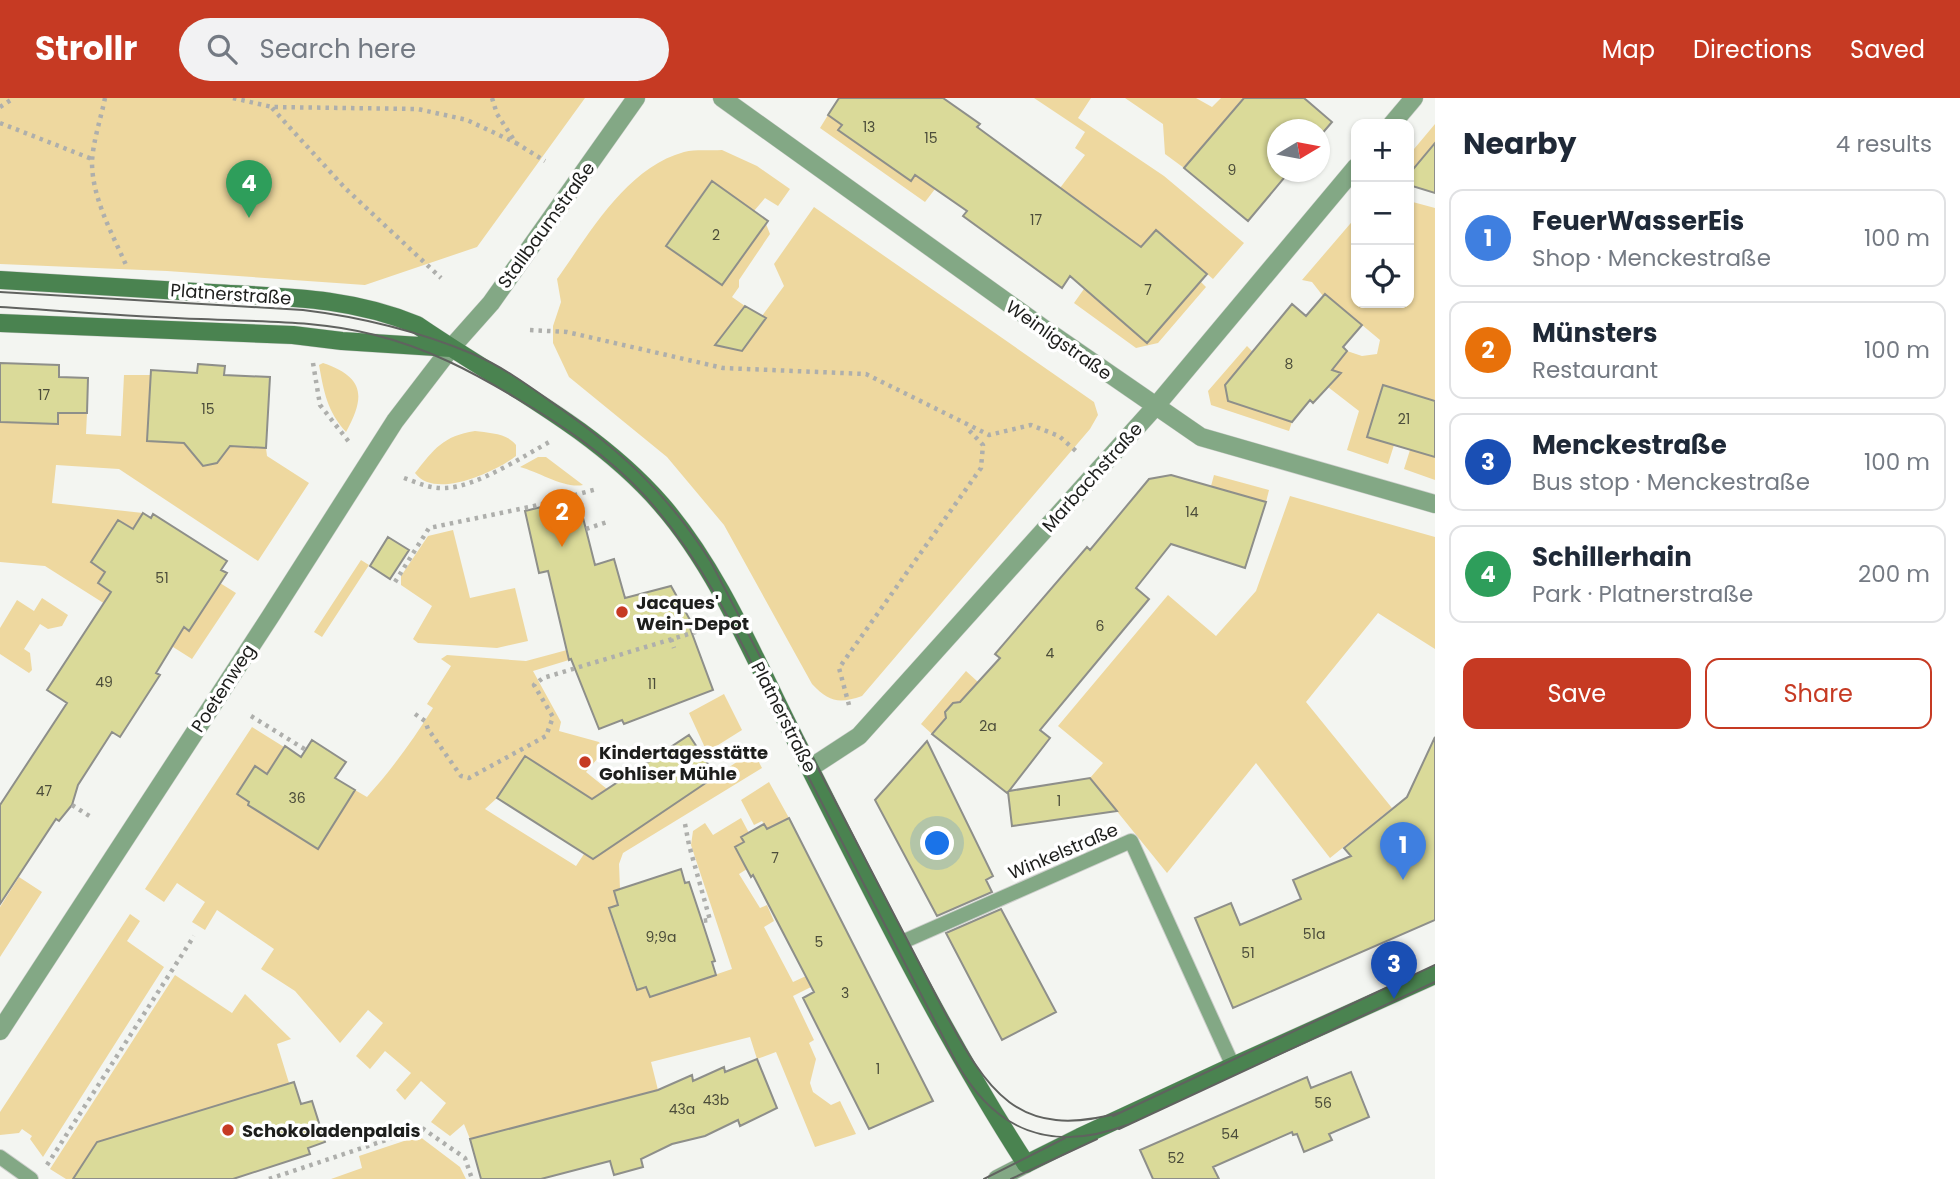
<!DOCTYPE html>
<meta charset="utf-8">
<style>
:root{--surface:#fff;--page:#f2f2f3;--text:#1f2937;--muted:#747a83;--line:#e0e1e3;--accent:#c63a23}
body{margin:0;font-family:Poppins,sans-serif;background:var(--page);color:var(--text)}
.controls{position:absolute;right:21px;top:21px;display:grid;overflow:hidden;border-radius:14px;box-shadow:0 2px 5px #0004}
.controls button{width:63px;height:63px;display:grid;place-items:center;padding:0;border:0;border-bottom:2px solid var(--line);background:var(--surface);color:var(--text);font:35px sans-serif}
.compass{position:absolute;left:1267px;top:21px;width:63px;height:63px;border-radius:50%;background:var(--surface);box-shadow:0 2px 5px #0004;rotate:80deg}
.you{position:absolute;left:938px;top:746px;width:24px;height:24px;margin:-18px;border:5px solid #fff;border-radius:50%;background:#1a73e8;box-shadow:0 0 0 10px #1a73e833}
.badge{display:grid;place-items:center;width:46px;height:46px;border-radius:50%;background:var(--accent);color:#fff;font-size:23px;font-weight:700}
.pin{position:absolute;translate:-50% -58px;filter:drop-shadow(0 2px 4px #0008)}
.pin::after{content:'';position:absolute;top:37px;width:24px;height:21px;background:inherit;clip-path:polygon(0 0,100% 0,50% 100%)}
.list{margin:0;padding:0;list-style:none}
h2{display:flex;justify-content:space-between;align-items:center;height:91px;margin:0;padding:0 28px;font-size:30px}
h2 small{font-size:23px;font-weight:400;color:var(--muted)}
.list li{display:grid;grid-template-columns:46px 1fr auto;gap:21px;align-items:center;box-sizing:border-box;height:98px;margin:0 14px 14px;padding:0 14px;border:2px solid var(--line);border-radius:14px}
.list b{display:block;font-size:26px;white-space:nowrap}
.list p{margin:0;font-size:23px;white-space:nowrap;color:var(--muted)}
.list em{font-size:23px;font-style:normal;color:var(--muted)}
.actions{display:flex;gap:14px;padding:21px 28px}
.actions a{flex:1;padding:16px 0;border:2px solid var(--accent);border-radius:14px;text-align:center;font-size:24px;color:var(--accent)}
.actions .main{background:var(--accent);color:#fff}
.icon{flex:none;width:38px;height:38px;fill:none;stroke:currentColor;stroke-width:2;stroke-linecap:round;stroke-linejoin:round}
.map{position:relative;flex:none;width:1435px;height:1081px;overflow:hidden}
header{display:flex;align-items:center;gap:42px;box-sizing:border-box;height:98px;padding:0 35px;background:var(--accent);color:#fff}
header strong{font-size:33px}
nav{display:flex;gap:38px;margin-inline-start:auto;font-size:24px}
.search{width:490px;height:63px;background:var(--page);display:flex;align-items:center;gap:18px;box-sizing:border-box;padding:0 24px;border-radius:38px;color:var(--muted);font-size:26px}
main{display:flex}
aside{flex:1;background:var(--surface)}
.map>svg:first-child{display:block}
.green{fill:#eed89f}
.building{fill:#dada99;stroke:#8e8f8a;stroke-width:2}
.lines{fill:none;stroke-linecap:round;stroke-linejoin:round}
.lane-casing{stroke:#cccecb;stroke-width:16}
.street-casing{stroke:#cccecb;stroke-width:19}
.secondary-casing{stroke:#cccecb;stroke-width:19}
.path{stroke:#aeafac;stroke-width:4.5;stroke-dasharray:3.5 5;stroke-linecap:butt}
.lane{stroke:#83a885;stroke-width:14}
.street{stroke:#83a885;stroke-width:18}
.secondary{stroke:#4a8350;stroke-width:18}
.tram{stroke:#60625f;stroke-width:2}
.poi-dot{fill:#c63a23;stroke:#fff;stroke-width:2.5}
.labels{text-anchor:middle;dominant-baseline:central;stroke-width:7;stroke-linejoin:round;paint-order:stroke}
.number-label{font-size:14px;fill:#4c4d3b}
.street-label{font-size:18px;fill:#1d1e1c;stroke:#fff}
.poi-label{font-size:18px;font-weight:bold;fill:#1d1e1c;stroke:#fff;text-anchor:start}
</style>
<header>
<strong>Strollr</strong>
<div class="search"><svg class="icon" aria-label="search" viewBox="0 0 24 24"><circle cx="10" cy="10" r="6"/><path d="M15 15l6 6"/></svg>Search here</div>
<nav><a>Map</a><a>Directions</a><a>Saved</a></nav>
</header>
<main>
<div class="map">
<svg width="1435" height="1081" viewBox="0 0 1435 1081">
<rect width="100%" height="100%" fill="#f3f5f1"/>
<path class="green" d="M 0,0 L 585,0 L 477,149 L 365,187 L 167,173 L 0,166 Z
M 1034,0 L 1091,0 L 1078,20 L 1164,78 L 1244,145 L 1213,181 L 1156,132 L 1097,201 L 1200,183 L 1206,189 L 1158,245 L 1136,250 L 1074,205 L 1123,136 L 1060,90 L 1085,57 L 1075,50 L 1085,34 Z
M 1125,0 L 1196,0 L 1212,9 L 1221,0 L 1244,0 L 1184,70 L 1165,56 L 1163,26 Z
M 828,17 L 842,27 L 839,32 L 911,83 L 915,77 L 935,91 L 925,104 L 820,30 Z
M 1435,26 L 1435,45 L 1409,76 L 1409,57 Z
M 722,52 L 757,68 L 790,91 L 778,108 L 765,100 L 754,113 L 711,83 L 666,147 L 722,187 L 766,126 L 770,136 L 739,182 L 739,189 L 732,199 L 745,208 L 716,247 L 742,253 L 766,221 L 762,218 L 784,188 L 774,166 L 814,109 L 1094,304 L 1098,317 L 1090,331 L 862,598 C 839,606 829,604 812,586 L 724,427 L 667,359 L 569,279 L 553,245 L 553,228 L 561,204 L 557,181 C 590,135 626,70 684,54 C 696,51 710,53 722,52 Z
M 1409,103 L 1435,110 L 1435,303 L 1382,288 L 1368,339 L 1394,347 L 1388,366 L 1347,352 L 1359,313 L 1328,289 L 1326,279 L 1347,253 L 1362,258 L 1377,256 L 1380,242 L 1325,196 L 1323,198 L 1312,184 L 1302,182 L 1356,119 L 1356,205 L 1409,205 Z
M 1247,248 L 1253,254 L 1225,287 L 1228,303 L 1292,324 L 1289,333 L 1211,307 L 1208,293 Z
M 323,265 C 364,279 366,298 346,334 C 327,313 324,294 319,267 Z
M 124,277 L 151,277 L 147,342 L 266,350 L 267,358 L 309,385 L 258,463 L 119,371 L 56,367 L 52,405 L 143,415 L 133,431 L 118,422 L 91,464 L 105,474 L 98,486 L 179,537 L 184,529 L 189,532 L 220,485 L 236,495 L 192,561 L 45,468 L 0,464 L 0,324 L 58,315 L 87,315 L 86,336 L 121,338 Z
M 475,333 C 489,335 507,335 516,347 L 516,358 C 495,374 435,402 415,375 C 434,351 443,338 475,333 Z
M 1410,352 L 1435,359 L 1435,382 L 1404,371 Z
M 538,359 L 546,359 L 583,387 C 565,391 539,374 520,369 Z
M 1214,377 L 1269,392 L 1266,404 L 1211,388 Z
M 1290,398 L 1435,439 L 1435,551 L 1378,515 L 1306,604 L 1392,710 L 1330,760 L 1256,665 L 1167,775 L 1090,680 L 1103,665 L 1058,628 L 1168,497 L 1216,538 L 1256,493 Z
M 453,432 L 470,500 L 515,490 L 528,543 L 497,550 L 418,545 L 413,541 L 432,508 L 401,487 L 401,478 L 428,438 Z
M 361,462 L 369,467 L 322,539 L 314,534 Z
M 42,500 L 68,517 L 62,528 L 48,531 L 40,526 L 24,551 L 30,555 L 32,572 L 29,575 L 0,556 L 0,530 L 17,502 L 34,513 Z
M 567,552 L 569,562 L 533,573 L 561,624 L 559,633 L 599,644 L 604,653 L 586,674 L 607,691 L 592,701 L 525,658 L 497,700 L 485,711 L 576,768 L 584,756 L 593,761 L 753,653 L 762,670 L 623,755 L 619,766 L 620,791 L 614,794 L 618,807 L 609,811 L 636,892 L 646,889 L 650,899 L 732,871 L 691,747 L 693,733 L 705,725 L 713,737 L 741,720 L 749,735 L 742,738 L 744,744 L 735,749 L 747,771 L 739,776 L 760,810 L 767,807 L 774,823 L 764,829 L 793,884 L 806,878 L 811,889 L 793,898 L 814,942 L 809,945 L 816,961 L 810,985 L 813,994 L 831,1007 L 840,1003 L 856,1036 L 815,1049 L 776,954 L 757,961 L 750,939 L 651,964 L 658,992 L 470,1041 L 464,1026 L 450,1038 L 431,1024 L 446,1005 L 421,983 L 405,1002 L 396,992 L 411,975 L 385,953 L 370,971 L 356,958 L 383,925 L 368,912 L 340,945 L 295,893 L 261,871 L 274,851 L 217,812 L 205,832 L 192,824 L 205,804 L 177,785 L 164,804 L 145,791 L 252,629 L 284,649 L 267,676 L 255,668 L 238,696 L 249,704 L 249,707 L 318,751 L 355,692 L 367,699 C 392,671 413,642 433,610 L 427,606 L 451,568 L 441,561 L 447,557 L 526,563 Z
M 966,573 L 978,584 L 960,604 L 953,605 L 945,614 L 946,620 L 932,636 L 921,626 Z
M 724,596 L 742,632 L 707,654 L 689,615 Z
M 769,684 L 789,720 L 767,731 L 762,723 L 754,727 L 741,702 Z
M 19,779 L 42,794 L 0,859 L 0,809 Z
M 130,816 L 140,823 L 127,843 L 164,869 L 43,1059 L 30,1041 L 32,1038 L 22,1031 L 19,1035 L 0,1037 L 0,1014 Z
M 175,877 L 232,915 L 245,896 L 291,941 L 277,946 L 289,985 L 102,1043 L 73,1081 L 66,1081 L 50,1071 Z
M 419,1038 L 460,1069 L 466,1081 L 331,1081 L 362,1070 L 359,1058 Z"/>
<path class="building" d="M 839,0 L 943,0 L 980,26 L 977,29 L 1141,149 L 1156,132 L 1207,176 L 1147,245 L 1070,178 L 1062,190 L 963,118 L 967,113 L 915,77 L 911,83 L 838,32 L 842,27 L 828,17 Z
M 1244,0 L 1304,0 L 1332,24 L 1320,38 L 1320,32 L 1278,32 L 1278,74 L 1289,74 L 1248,123 L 1184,70 Z
M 1435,45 L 1435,95 L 1409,87 L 1409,76 Z
M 712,83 L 768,123 L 722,187 L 666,148 Z
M 1325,196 L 1362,227 L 1343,249 L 1347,253 L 1332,272 L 1341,275 L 1313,305 L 1310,302 L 1292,324 L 1228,303 L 1225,287 L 1292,206 L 1306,218 Z
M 745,208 L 766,220 L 742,253 L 715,247 Z
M 0,265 L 59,267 L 59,279 L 88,280 L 87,315 L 58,315 L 58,326 L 0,324 Z
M 198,266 L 225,268 L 224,277 L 270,279 L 266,350 L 230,348 L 217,365 L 203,368 L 184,345 L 147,343 L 151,272 L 197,275 Z
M 1383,287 L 1435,303 L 1435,359 L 1367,339 Z
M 1171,377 L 1266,404 L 1245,470 L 1171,446 L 1136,490 L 1149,501 L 1040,632 L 1050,640 L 1009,693 L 1090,680 L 1117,713 L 1012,728 L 1008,694 L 1007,695 L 932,636 L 946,620 L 945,614 L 953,605 L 960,604 L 1000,560 L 995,556 L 1087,449 L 1090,452 L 1149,381 Z
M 578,400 L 595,467 L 614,461 L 625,500 L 671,488 L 694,529 L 690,530 L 713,592 L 624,626 L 622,622 L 599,631 L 571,561 L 569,562 L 548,473 L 539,475 L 525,413 Z
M 143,415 L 151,420 L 153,416 L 227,463 L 221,472 L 227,475 L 189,533 L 184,529 L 156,575 L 160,577 L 120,639 L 112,634 L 78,687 L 72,707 L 59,723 L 56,721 L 0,806 L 0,707 L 67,605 L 47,592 L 111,494 L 98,485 L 105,474 L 91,464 L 118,422 L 133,431 Z
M 388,439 L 409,452 L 390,481 L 370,468 Z
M 689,637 L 716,678 L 593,761 L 497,700 L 525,658 L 592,701 Z
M 1435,639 L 1435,822 L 1233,910 L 1195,820 L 1231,805 L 1240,827 L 1301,801 L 1293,782 L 1351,758 L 1344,750 L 1407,699 Z
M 312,642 L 346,664 L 335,680 L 355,692 L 318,751 L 248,707 L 249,704 L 237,696 L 255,668 L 267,676 L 285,648 L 301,659 Z
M 927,643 L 993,778 L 986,782 L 992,794 L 937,818 L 875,702 Z
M 789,720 L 933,1003 L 869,1031 L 803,900 L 814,894 L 753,777 L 751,779 L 735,749 L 744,744 L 741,739 L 764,726 L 767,731 Z
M 681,771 L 685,785 L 689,784 L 702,823 L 715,863 L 712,864 L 716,877 L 650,899 L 646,889 L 637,892 L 609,810 L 618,807 L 614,793 Z
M 1001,811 L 1056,914 L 1002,942 L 946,835 Z
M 757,961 L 777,1010 L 740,1028 L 738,1022 L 705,1038 L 672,1046 L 641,1061 L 643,1069 L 614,1077 L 610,1063 L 541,1081 L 481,1081 L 470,1041 L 658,992 L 692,977 L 693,983 L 724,969 L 725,974 Z
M 1351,974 L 1369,1019 L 1329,1036 L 1332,1042 L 1304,1054 L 1297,1036 L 1293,1037 L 1292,1034 L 1213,1069 L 1219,1081 L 1153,1081 L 1140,1052 L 1307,979 L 1311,990 Z
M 294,984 L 301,1006 L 312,1003 L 325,1044 L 308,1050 L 310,1056 L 233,1081 L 73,1081 L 97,1044 Z"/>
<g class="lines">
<g class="lane-casing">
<path id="lane" d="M 900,845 L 1131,743 L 1233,968
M 0,1059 L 31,1081"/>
</g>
<g class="street-casing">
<path id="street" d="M 722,0 L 1043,230 L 1201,339 L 1435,406
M 1392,26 L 1414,0
M 810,670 L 859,638 L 1155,309 L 1356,69
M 0,933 L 270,519 L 395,323 L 451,250 L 491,205 L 636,0
M 997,1081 L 1026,1066"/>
</g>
<g class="secondary-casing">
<path id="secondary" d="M 0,182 C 71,186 142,190 213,195 C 284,199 351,199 417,227 C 500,284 594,329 661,406 C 718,471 756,564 795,641 C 868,785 939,931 1026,1066 L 1080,1039 L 1233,968 L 1435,877
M 0,225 L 293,237 L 342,243 L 451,250"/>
</g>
<path class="path" d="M 105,0 C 101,20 93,43 92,64 C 92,100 112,135 126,167
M 233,0 L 272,9 L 418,11 L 467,22 L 516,45
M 492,0 L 497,16 L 516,45 L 545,63
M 0,9 L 14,0
M 272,10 L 345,90 L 441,180
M 0,25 L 92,61
M 530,232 L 567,234 L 723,270 L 866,276 L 989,337 L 1031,327 L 1059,338 L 1077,354
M 313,265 L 320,307 L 349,344
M 404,380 C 418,385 431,391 446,390 C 476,389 524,358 551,343
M 586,431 L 610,423
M 395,484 L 429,430 L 534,408 L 597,391
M 671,541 L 674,550
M 849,607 L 839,570 L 981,370 L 983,347 L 966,329
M 415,616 L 425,623 L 428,631 L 461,678 L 469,680 L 546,638 L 553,619 L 534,587 L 543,580 L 702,532
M 251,618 L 306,652
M 72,707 L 91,719
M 685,726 L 689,747 L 710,822 L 702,823
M 47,1067 L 194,838
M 269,1081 L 422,1030 L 465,1060 L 472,1081"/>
<use href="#lane" class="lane"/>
<use href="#street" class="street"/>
<use href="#secondary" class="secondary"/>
<path class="tram" d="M 0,194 L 303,212 C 361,219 418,233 473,256 C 501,268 525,285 550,303 C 618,350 667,394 711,464 L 942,909 C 987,993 1017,1044 1122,1014
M 0,209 C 67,213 134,219 201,221 C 260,224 319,222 375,237 C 427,250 471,273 516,300 C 562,327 607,357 644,397 C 712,471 752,568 797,657 C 850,759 902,860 955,962 C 994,1033 1050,1056 1127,1027
M 1113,1018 L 1435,867
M 1119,1031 L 1435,884
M 984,1081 L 1065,1040
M 1011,1081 L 1097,1041"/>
</g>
<g class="poi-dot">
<circle cx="622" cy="514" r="7"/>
<circle cx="585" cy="664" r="7"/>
<circle cx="228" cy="1032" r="7"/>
</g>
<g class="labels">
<g class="number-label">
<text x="869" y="29">13</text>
<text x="931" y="40">15</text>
<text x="1232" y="72">9</text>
<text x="1036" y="122">17</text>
<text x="716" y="137">2</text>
<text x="1148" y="192">7</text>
<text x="1289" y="266">8</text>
<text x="44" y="297">17</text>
<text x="208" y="311">15</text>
<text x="1404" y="321">21</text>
<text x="1192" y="414">14</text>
<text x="162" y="480">51</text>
<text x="1100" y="528">6</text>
<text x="1050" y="555">4</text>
<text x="104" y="584">49</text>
<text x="652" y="586">11</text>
<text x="988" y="628">2a</text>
<text x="44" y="693">47</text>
<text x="297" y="700">36</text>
<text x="1059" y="703">1</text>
<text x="775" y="760">7</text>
<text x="1314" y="836">51a</text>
<text x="661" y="839">9;9a</text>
<text x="819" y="844">5</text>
<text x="1248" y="855">51</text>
<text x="845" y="895">3</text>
<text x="878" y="971">1</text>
<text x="716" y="1002">43b</text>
<text x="1323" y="1005">56</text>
<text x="682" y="1011">43a</text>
<text x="1230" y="1036">54</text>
<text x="1176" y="1060">52</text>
</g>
<g class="street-label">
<text transform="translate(546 127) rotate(-54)">Stallbaumstraße</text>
<text transform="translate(231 196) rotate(4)">Platnerstraße</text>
<text transform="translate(1059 242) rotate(35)">Weinligstraße</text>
<text transform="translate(1092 379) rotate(-48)">Marbachstraße</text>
<text transform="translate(223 590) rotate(-57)">Poetenweg</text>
<text transform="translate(784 619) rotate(63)">Platnerstraße</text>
<text transform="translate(1063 753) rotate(-23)">Winkelstraße</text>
</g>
<g class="poi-label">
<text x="636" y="504">Jacques'<tspan x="636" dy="21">Wein-Depot</tspan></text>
<text x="599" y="654">Kindertagesstätte<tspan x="599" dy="21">Gohliser Mühle</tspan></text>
<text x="242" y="1032">Schokoladenpalais</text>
</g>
</g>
</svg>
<div class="controls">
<button>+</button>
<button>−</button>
<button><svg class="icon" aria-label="locate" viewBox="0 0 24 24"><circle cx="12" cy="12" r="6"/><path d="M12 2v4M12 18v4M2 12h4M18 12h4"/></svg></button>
</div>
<svg class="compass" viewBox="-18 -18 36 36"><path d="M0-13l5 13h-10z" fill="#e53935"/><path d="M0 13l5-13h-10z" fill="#747a83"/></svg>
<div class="you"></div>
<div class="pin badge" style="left:1403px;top:782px;background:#3f7fe0">1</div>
<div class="pin badge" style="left:562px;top:449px;background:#e8710a">2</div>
<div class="pin badge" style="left:1394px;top:901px;background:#1a4fb4">3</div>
<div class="pin badge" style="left:249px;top:120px;background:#2e9e5b">4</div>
</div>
<aside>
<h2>Nearby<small>4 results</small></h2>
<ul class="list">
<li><span class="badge" style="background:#3f7fe0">1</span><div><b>FeuerWasserEis</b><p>Shop · Menckestraße</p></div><em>100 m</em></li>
<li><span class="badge" style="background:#e8710a">2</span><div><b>Münsters</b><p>Restaurant</p></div><em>100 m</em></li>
<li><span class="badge" style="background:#1a4fb4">3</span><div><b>Menckestraße</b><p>Bus stop · Menckestraße</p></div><em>100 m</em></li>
<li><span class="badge" style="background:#2e9e5b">4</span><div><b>Schillerhain</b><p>Park · Platnerstraße</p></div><em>200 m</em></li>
</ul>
<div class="actions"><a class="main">Save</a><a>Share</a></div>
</aside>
</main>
